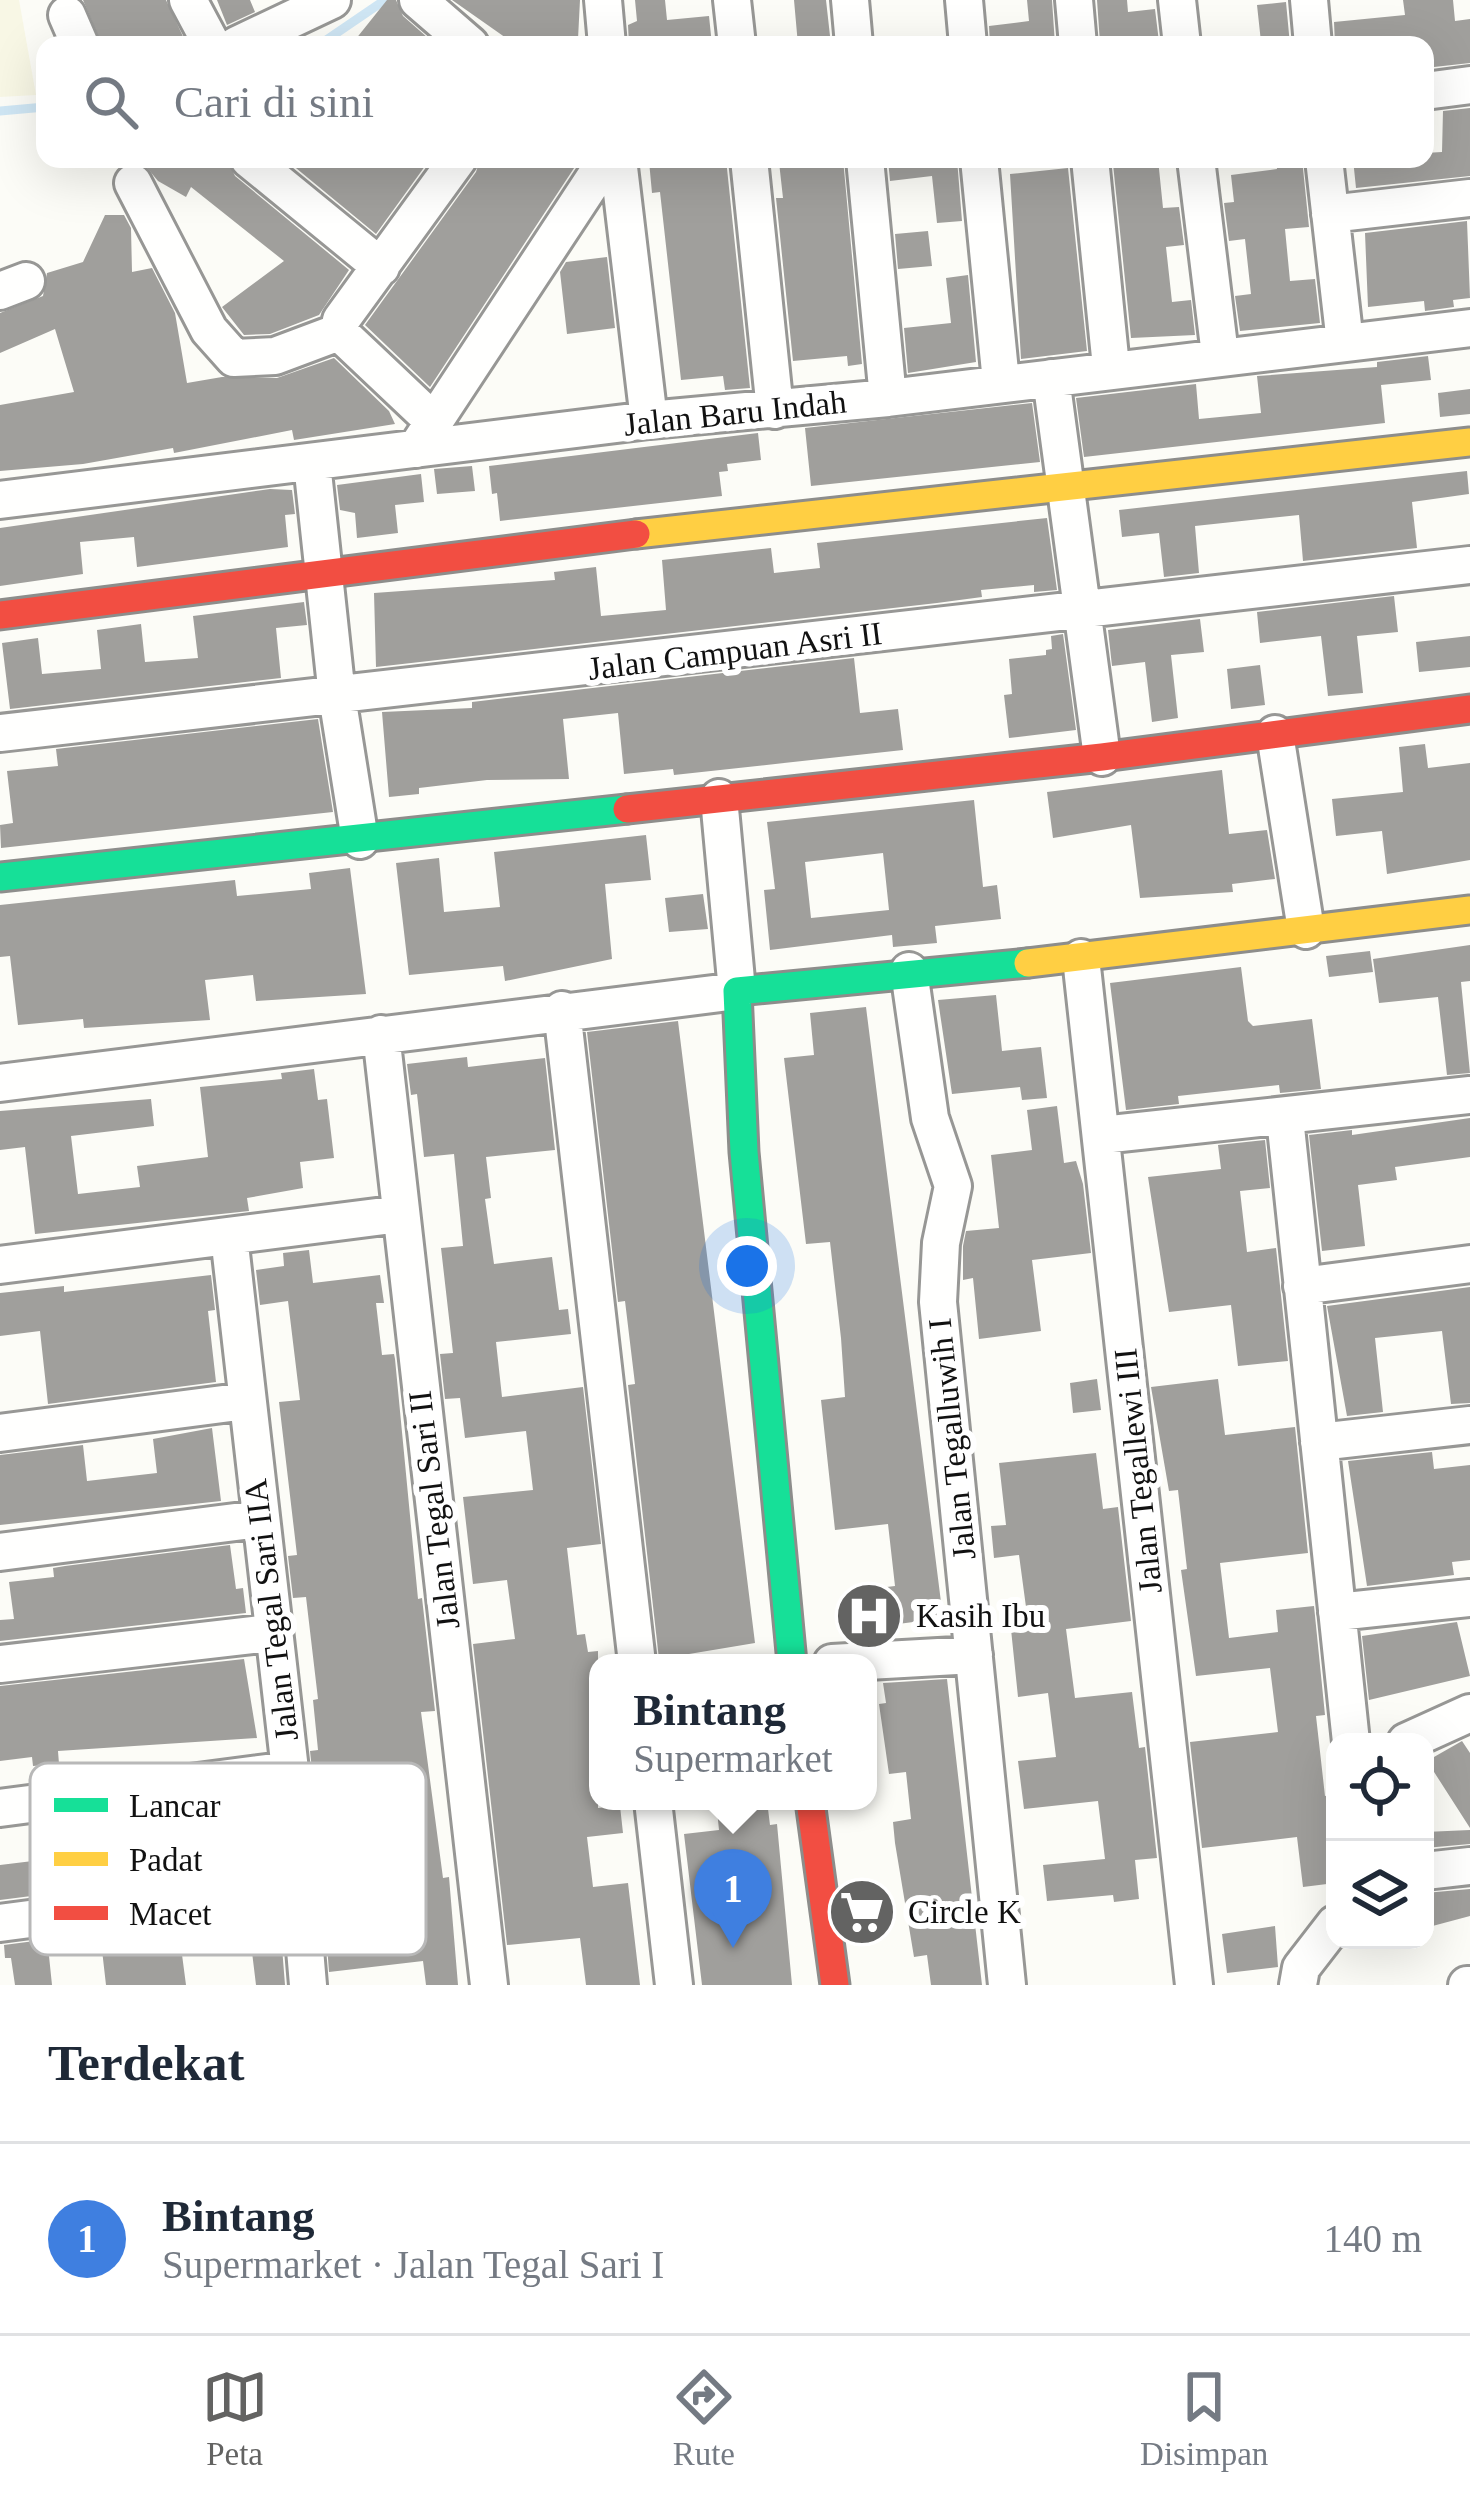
<!DOCTYPE html>
<html lang="id">
<meta charset="utf-8">
<style>
:root{--surface:#fff;--page:#f6f6f7;--text:#1f2937;--muted:#747a83;--line:#e0e1e3;--accent:#636362}
body{margin:0;font-family:Georgia,serif;background:var(--page);color:var(--text)}
.controls{position:absolute;right:36px;bottom:36px;display:grid;overflow:hidden;border-radius:24px;box-shadow:0 12px 48px #0002}
.controls button{width:108px;height:108px;display:grid;place-items:center;padding:0;border:0;border-bottom:3px solid var(--line);background:var(--surface);color:var(--text);font:60px sans-serif}
.you{position:absolute;left:747px;top:1266px;width:42px;height:42px;margin:-30px;border:9px solid #fff;border-radius:50%;background:#1a73e8;box-shadow:0 0 0 18px #1a73e833}
.badge{display:grid;place-items:center;width:78px;height:78px;border-radius:50%;background:var(--accent);color:#fff;font-size:39px;font-weight:700}
.pin{position:absolute;translate:-50% -99px;filter:drop-shadow(0 3px 6px #0008)}
.pin::after{content:'';position:absolute;top:63px;width:42px;height:36px;background:inherit;clip-path:polygon(0 0,100% 0,50% 100%)}
.popup{position:absolute;left:589px;top:1654px;width:288px;height:156px;box-sizing:border-box;display:grid;place-content:center;border-radius:24px;background:var(--surface);filter:drop-shadow(0 3px 9px #0005);font-size:39px;white-space:nowrap;color:var(--muted)}
.popup b{font-size:45px;color:var(--text)}
.popup::after{content:'';position:absolute;left:50%;top:100%;margin-left:-24px;border:24px solid transparent;border-top-color:var(--surface)}
.list{margin:0;padding:0;list-style:none}
h2{display:flex;justify-content:space-between;align-items:center;height:156px;margin:0;padding:0 48px;font-size:51px}
h2 small{font-size:39px;font-weight:400;color:var(--muted)}
.list li{display:grid;grid-template-columns:78px 1fr auto;gap:36px;align-items:center;box-sizing:border-box;height:192px;padding:0 48px;border-top:3px solid var(--line)}
.list b{display:block;font-size:45px;white-space:nowrap}
.list p{margin:0;font-size:39px;white-space:nowrap;color:var(--muted)}
.list em{font-size:39px;font-style:normal;color:var(--muted)}
.icon{flex:none;width:66px;height:66px;fill:none;stroke:currentColor;stroke-width:2;stroke-linecap:round;stroke-linejoin:round}
.map{position:relative;flex:none;width:1470px;height:1985px;overflow:hidden}
.search{position:absolute;background:var(--surface);box-shadow:0 12px 48px #0002;left:36px;right:36px;top:36px;height:132px;display:flex;align-items:center;gap:30px;box-sizing:border-box;padding:0 42px;border-radius:24px;color:var(--muted);font-size:45px}
.sheet{height:348px;background:var(--surface)}
nav{display:flex;justify-content:space-around;align-items:center;box-sizing:border-box;height:168px;border-top:3px solid var(--line);background:var(--surface);font-size:33px;color:var(--muted)}
nav a{display:grid;justify-items:center;gap:6px}
nav .on{color:var(--accent)}
.map>svg:first-child{display:block}
.farmland{fill:#f8f7e5}
.lines{fill:none;stroke-linecap:round;stroke-linejoin:round}
.stream{stroke:#cfe6f4;stroke-width:9}
.building{fill:#a09f9c;fill-rule:evenodd}
.street-casing{stroke:#979795;stroke-width:42}
.fast-casing{stroke:#8d8d8b;stroke-width:33}
.slow-casing{stroke:#8d8d8b;stroke-width:33}
.jam-casing{stroke:#8d8d8b;stroke-width:33}
.street{stroke:#fffffe;stroke-width:36}
.fast{stroke:#16e098;stroke-width:27}
.slow{stroke:#ffcf43;stroke-width:27}
.jam{stroke:#f24e42;stroke-width:27}
.labels{text-anchor:middle;dominant-baseline:central;stroke-width:12;stroke-linejoin:round;paint-order:stroke}
.street-label{font-size:33px;fill:#111;stroke:#fff}
.poi-label{font-size:33px;fill:#111;stroke:#fff;text-anchor:start}
.key{fill:#fff;stroke:#b8b8b8;stroke-width:3}
.key-label{font-size:33px;fill:#111}
</style>
<div class="map">
<svg width="1470" height="1985" viewBox="0 0 1470 1985">
<rect width="100%" height="100%" fill="#fcfcf7"/>
<path class="farmland" d="M 0,0 L 19,0 L 36,95 L 0,97 Z"/>
<g class="lines">
<path class="stream" d="M 319,45 L 385,0
M 0,111 L 45,107"/>
</g>
<path class="building" d="M 83,0 L 166,0 L 187,45 L 102,45 Z
M 217,0 L 250,0 L 255,12 L 227,25 Z
M 387,0 L 396,0 L 403,16 L 436,45 L 351,45 Z
M 452,0 L 580,0 L 578,39 L 534,36 L 533,45 L 516,45 Z
M 635,0 L 665,0 L 667,20 L 709,16 L 712,45 L 629,45 L 628,25 L 637,21 Z
M 794,0 L 826,0 L 831,45 L 798,45 Z
M 1027,0 L 1052,0 L 1055,45 L 990,45 L 989,26 L 1029,21 Z
M 1097,0 L 1127,0 L 1128,12 L 1155,9 L 1159,42 L 1100,43 Z
M 1403,0 L 1453,0 L 1455,21 L 1470,19 L 1470,63 L 1425,68 L 1425,45 L 1335,45 L 1334,22 L 1405,15 Z
M 1286,2 L 1290,45 L 1287,39 L 1261,42 L 1257,5 Z
M 1470,108 L 1470,176 L 1356,188 L 1353,159 L 1425,159 L 1425,153 L 1442,152 L 1443,111 Z
M 116,159 L 227,159 L 235,176 L 349,270 L 319,315 L 270,334 L 244,335 L 222,307 L 284,261 L 191,187 L 186,197 L 158,181 L 144,164 Z
M 285,159 L 424,159 L 428,162 L 376,234 Z
M 480,159 L 580,159 L 430,387 L 365,325 L 476,172 Z
M 726,159 L 750,388 L 725,390 L 723,376 L 681,380 L 660,192 L 652,193 L 649,161 Z
M 805,159 L 843,159 L 862,364 L 848,366 L 847,356 L 793,361 L 776,198 L 783,198 L 779,162 Z
M 888,159 L 957,159 L 962,221 L 937,223 L 932,176 L 890,181 Z
M 1158,159 L 1163,208 L 1179,207 L 1184,245 L 1166,247 L 1172,302 L 1191,300 L 1195,335 L 1131,338 L 1113,164 Z
M 1276,159 L 1302,159 L 1309,227 L 1285,229 L 1290,281 L 1315,279 L 1320,323 L 1240,331 L 1235,296 L 1251,294 L 1245,239 L 1229,241 L 1224,203 L 1234,202 L 1231,175 L 1277,169 Z
M 1068,168 L 1087,351 L 1021,359 L 1010,174 Z
M 105,215 L 124,215 L 131,228 L 132,272 L 152,268 L 175,313 L 187,383 L 222,377 L 277,378 L 334,358 L 389,411 L 395,424 L 294,440 L 292,430 L 174,453 L 173,448 L 83,464 L 0,471 L 0,405 L 74,392 L 55,329 L 0,353 L 0,313 L 43,296 L 47,273 L 83,262 Z
M 1467,221 L 1470,298 L 1453,300 L 1454,307 L 1425,311 L 1424,301 L 1368,307 L 1365,233 Z
M 928,231 L 932,266 L 898,269 L 895,234 Z
M 607,257 L 615,328 L 567,334 L 560,272 L 566,262 Z
M 968,275 L 976,362 L 908,373 L 904,328 L 951,323 L 946,278 Z
M 1428,356 L 1431,380 L 1381,385 L 1385,423 L 1084,457 L 1076,398 L 1196,384 L 1199,419 L 1261,413 L 1257,376 L 1377,367 L 1377,362 Z
M 1470,389 L 1470,414 L 1440,417 L 1438,393 Z
M 1032,403 L 1040,462 L 811,486 L 805,428 Z
M 758,433 L 761,460 L 727,464 L 728,471 L 719,472 L 722,496 L 500,521 L 497,493 L 492,494 L 489,466 Z
M 472,466 L 475,491 L 437,494 L 434,469 Z
M 1467,471 L 1469,494 L 1412,502 L 1417,548 L 1303,561 L 1299,515 L 1195,526 L 1199,573 L 1164,577 L 1159,533 L 1122,537 L 1119,510 Z
M 421,474 L 424,502 L 395,505 L 398,533 L 357,538 L 355,513 L 340,510 L 337,485 Z
M 270,489 L 292,490 L 295,514 L 285,515 L 288,547 L 137,567 L 134,537 L 80,542 L 83,574 L 0,586 L 0,528 Z
M 1047,518 L 1057,590 L 1034,592 L 1034,585 L 981,590 L 982,597 L 937,603 L 376,667 L 374,593 L 555,580 L 554,572 L 596,567 L 601,616 L 666,610 L 662,560 L 771,548 L 774,573 L 820,568 L 817,543 Z
M 1394,596 L 1398,632 L 1357,636 L 1363,693 L 1328,696 L 1321,636 L 1260,643 L 1257,612 Z
M 304,602 L 307,625 L 276,628 L 281,678 L 10,709 L 2,643 L 38,638 L 42,674 L 101,669 L 97,630 L 141,624 L 145,662 L 198,658 L 193,616 Z
M 1200,619 L 1204,652 L 1171,655 L 1178,718 L 1152,722 L 1145,662 L 1112,666 L 1108,630 Z
M 1063,634 L 1076,730 L 1009,738 L 1004,695 L 1012,694 L 1009,659 L 1046,655 L 1046,650 L 1052,649 L 1051,636 Z
M 1470,636 L 1470,667 L 1419,672 L 1416,642 Z
M 854,658 L 860,713 L 898,709 L 903,750 L 674,775 L 673,769 L 624,774 L 618,713 L 563,719 L 569,779 L 487,780 L 419,788 L 419,794 L 389,797 L 382,712 L 472,708 L 472,702 Z
M 1260,665 L 1265,705 L 1231,709 L 1227,669 Z
M 318,719 L 333,812 L 1,848 L 0,825 L 13,823 L 7,771 L 58,766 L 56,749 Z
M 1425,744 L 1428,768 L 1470,763 L 1470,860 L 1387,874 L 1382,831 L 1336,836 L 1332,799 L 1403,792 L 1399,747 Z
M 1222,770 L 1229,834 L 1267,830 L 1275,879 L 1232,884 L 1233,892 L 1140,898 L 1131,825 L 1053,838 L 1047,792 Z
M 974,800 L 983,887 L 997,885 L 1001,919 L 935,926 L 937,943 L 893,947 L 892,935 L 770,950 L 764,890 L 775,889 L 767,822 ZM 883,853 L 889,910 L 811,918 L 805,862 Z
M 646,835 L 651,880 L 605,884 L 612,959 L 505,981 L 503,966 L 409,975 L 396,863 L 439,858 L 444,912 L 500,907 L 494,852 Z
M 350,868 L 366,994 L 256,1001 L 253,975 L 205,980 L 210,1020 L 84,1028 L 83,1019 L 18,1025 L 10,956 L 0,957 L 0,905 L 235,880 L 237,896 L 311,889 L 309,873 Z
M 703,894 L 708,929 L 669,932 L 665,898 Z
M 1470,945 L 1470,981 L 1461,982 L 1470,1073 L 1447,1075 L 1438,997 L 1379,1003 L 1373,959 Z
M 1370,951 L 1373,972 L 1329,977 L 1326,956 Z
M 1241,967 L 1248,1021 L 1253,1026 L 1312,1019 L 1321,1089 L 1280,1093 L 1279,1085 L 1178,1096 L 1179,1104 L 1126,1110 L 1110,983 Z
M 996,995 L 1002,1051 L 1041,1047 L 1047,1098 L 1022,1100 L 1020,1087 L 952,1094 L 938,1000 Z
M 866,1007 L 943,1618 L 876,1627 L 870,1589 L 895,1586 L 888,1524 L 835,1530 L 821,1400 L 845,1397 L 841,1338 L 830,1242 L 806,1244 L 784,1058 L 814,1055 L 810,1013 Z
M 678,1021 L 755,1643 L 659,1659 L 628,1385 L 635,1384 L 625,1301 L 618,1302 L 587,1032 Z
M 467,1057 L 468,1067 L 545,1058 L 555,1150 L 486,1157 L 491,1198 L 485,1199 L 494,1264 L 552,1257 L 559,1310 L 568,1309 L 571,1334 L 496,1342 L 502,1397 L 583,1387 L 601,1544 L 567,1548 L 577,1635 L 585,1634 L 588,1652 L 598,1651 L 598,1808 L 620,1806 L 623,1833 L 587,1837 L 593,1887 L 628,1883 L 640,1985 L 586,1985 L 580,1938 L 507,1945 L 473,1644 L 515,1639 L 507,1580 L 473,1584 L 463,1497 L 533,1490 L 526,1431 L 465,1438 L 460,1398 L 445,1399 L 440,1354 L 453,1353 L 441,1248 L 463,1246 L 454,1154 L 424,1157 L 417,1094 L 411,1095 L 407,1064 Z
M 314,1069 L 318,1100 L 327,1099 L 334,1158 L 300,1162 L 303,1188 L 247,1198 L 249,1211 L 35,1234 L 25,1147 L 0,1150 L 0,1111 L 151,1099 L 154,1126 L 71,1136 L 78,1194 L 140,1187 L 137,1166 L 208,1157 L 200,1087 L 282,1079 L 281,1073 Z
M 1057,1106 L 1064,1163 L 1076,1161 L 1083,1184 L 1091,1253 L 1032,1260 L 1041,1331 L 979,1339 L 973,1278 L 963,1280 L 963,1246 L 966,1231 L 999,1228 L 991,1155 L 1032,1150 L 1027,1110 Z
M 1470,1118 L 1470,1157 L 1395,1167 L 1397,1180 L 1358,1185 L 1365,1246 L 1322,1251 L 1309,1135 L 1352,1130 L 1352,1135 Z
M 1265,1140 L 1270,1188 L 1240,1191 L 1247,1252 L 1276,1248 L 1288,1361 L 1238,1366 L 1231,1305 L 1169,1312 L 1148,1177 L 1221,1169 L 1218,1145 Z
M 309,1250 L 313,1283 L 380,1275 L 384,1303 L 376,1303 L 382,1355 L 394,1354 L 395,1359 L 418,1599 L 422,1598 L 435,1711 L 421,1712 L 443,1878 L 449,1877 L 458,1985 L 426,1985 L 423,1961 L 329,1972 L 324,1903 L 334,1902 L 328,1850 L 351,1847 L 344,1784 L 314,1788 L 310,1751 L 318,1750 L 313,1700 L 318,1699 L 306,1597 L 293,1598 L 288,1556 L 297,1555 L 279,1402 L 300,1400 L 288,1301 L 260,1305 L 256,1270 L 284,1266 L 283,1253 Z
M 211,1275 L 215,1310 L 208,1311 L 216,1382 L 48,1404 L 40,1331 L 0,1336 L 0,1293 L 64,1286 L 64,1292 Z
M 1470,1287 L 1470,1403 L 1451,1404 L 1442,1331 L 1375,1338 L 1383,1412 L 1347,1416 L 1327,1306 Z
M 1097,1379 L 1101,1410 L 1073,1413 L 1070,1383 Z
M 1218,1379 L 1225,1435 L 1295,1427 L 1308,1553 L 1220,1563 L 1229,1638 L 1278,1632 L 1276,1610 L 1314,1606 L 1325,1715 L 1316,1716 L 1325,1796 L 1335,1794 L 1335,1832 L 1330,1832 L 1335,1883 L 1303,1887 L 1297,1837 L 1202,1848 L 1190,1742 L 1278,1732 L 1270,1668 L 1196,1676 L 1181,1570 L 1187,1569 L 1178,1490 L 1169,1491 L 1151,1387 Z
M 212,1428 L 221,1501 L 0,1525 L 0,1455 L 83,1445 L 87,1481 L 157,1473 L 153,1439 Z
M 1432,1452 L 1434,1469 L 1470,1465 L 1470,1560 L 1452,1562 L 1454,1575 L 1367,1586 L 1348,1461 Z
M 1096,1453 L 1103,1509 L 1118,1507 L 1131,1621 L 1066,1629 L 1075,1698 L 1132,1692 L 1139,1748 L 1145,1747 L 1157,1858 L 1135,1860 L 1139,1899 L 1114,1902 L 1113,1895 L 1047,1901 L 1043,1865 L 1105,1859 L 1098,1801 L 1024,1809 L 1018,1761 L 1056,1757 L 1048,1693 L 1018,1697 L 1009,1610 L 1026,1607 L 1019,1555 L 994,1558 L 991,1526 L 1006,1525 L 999,1463 Z
M 230,1545 L 236,1589 L 243,1588 L 246,1613 L 0,1641 L 0,1620 L 14,1619 L 9,1582 L 54,1577 L 53,1568 L 65,1566 Z
M 1457,1622 L 1470,1676 L 1369,1700 L 1362,1636 Z
M 244,1659 L 257,1738 L 58,1751 L 59,1764 L 33,1766 L 32,1757 L 0,1761 L 0,1686 Z
M 947,1679 L 951,1714 L 982,1985 L 931,1985 L 927,1955 L 914,1957 L 895,1843 L 893,1822 L 911,1819 L 906,1772 L 889,1774 L 879,1704 L 886,1703 L 883,1683 Z
M 1462,1741 L 1470,1753 L 1470,1828 L 1427,1761 Z
M 716,1801 L 767,1801 L 770,1825 L 777,1824 L 792,1985 L 702,1985 L 684,1834 L 719,1830 Z
M 216,1802 L 221,1842 L 261,1837 L 265,1866 L 0,1900 L 0,1865 L 41,1860 L 40,1853 L 89,1847 L 86,1819 Z
M 1470,1830 L 1470,1844 L 1425,1848 L 1425,1832 Z
M 1470,1889 L 1470,1916 L 1425,1928 L 1425,1893 Z
M 279,1909 L 285,1985 L 256,1985 L 252,1952 L 240,1953 L 239,1941 L 181,1947 L 186,1985 L 106,1985 L 102,1950 L 49,1956 L 52,1985 L 15,1985 L 11,1958 L 5,1958 L 4,1945 Z
M 1275,1926 L 1278,1967 L 1227,1973 L 1222,1934 Z"/>
<g class="lines">
<g class="street-casing">
<path id="street" d="M 188,0 L 212,45
M 418,0 L 470,45
M 603,0 L 607,45
M 732,0 L 737,45
M 850,0 L 854,45
M 964,0 L 968,45
M 1074,0 L 1078,45
M 1177,0 L 1182,45
M 1309,0 L 1313,45
M 67,15 L 80,45
M 237,45 L 332,0
M 1425,91 L 1470,85
M 249,159 L 381,267
M 618,159 L 649,420
M 749,159 L 775,410
M 865,159 L 888,398
M 979,159 L 1001,382
M 1090,159 L 1111,367
M 1196,159 L 1220,355
M 1324,159 L 1345,343
M 133,183 L 209,330 L 234,358 L 275,356 L 339,332
M 1330,214 L 1470,198
M 0,291 L 26,281
M 339,332 L 341,320 L 458,159
M 339,332 L 431,419
M 1051,378 L 1102,757
M 416,449 L 607,159
M 312,463 L 337,696 L 360,840
M 0,500 L 649,420 L 888,398 L 1470,328
M 0,733 L 1470,565
M 1275,734 L 1306,930
M 1081,958 L 1194,1985
M 909,971 L 930,1118 L 953,1186 L 941,1243 L 938,1302 L 1007,1985
M 562,1010 L 637,1663
M 381,1034 L 489,1985
M 0,1083 L 737,991 L 719,798
M 1285,1118 L 1351,1742
M 1102,1135 L 1470,1095
M 229,1236 L 290,1770 L 308,1985
M 0,1265 L 400,1214
M 1302,1286 L 1470,1264
M 0,1433 L 246,1401
M 1319,1442 L 1470,1425
M 0,1552 L 259,1519
M 1337,1612 L 1470,1598
M 832,1663 L 974,1655
M 0,1664 L 270,1633
M 1406,1742 L 1470,1713
M 653,1801 L 674,1985
M 0,1808 L 290,1770
M 1425,1871 L 1470,1866
M 0,1923 L 297,1884
M 1298,1985 L 1301,1968 L 1335,1924
M 1467,1985 L 1470,1985"/>
</g>
<g class="fast-casing">
<path id="fast" d="M 0,877 L 627,809
M 792,1663 L 744,1152 L 737,991 L 1028,963"/>
</g>
<g class="slow-casing">
<path id="slow" d="M 636,534 L 1470,442
M 1028,963 L 1470,910"/>
</g>
<g class="jam-casing">
<path id="jam" d="M 0,615 L 636,534
M 627,809 L 1102,757 L 1470,709
M 810,1801 L 835,1985"/>
</g>
<use href="#street" class="street"/>
<use href="#fast" class="fast"/>
<use href="#slow" class="slow"/>
<use href="#jam" class="jam"/>
</g>
<defs>
<g id="hospital-disc" transform="scale(3.45)"><circle r="9.5" fill="#636362" stroke="#fff"/><path d="M-5-5h3v3.5h4V-5h3V5h-3V1.5h-4V5h-3Z" fill="#fff"/></g>
<g id="supermarket-disc" transform="scale(3.45)"><circle r="9.5" fill="#636362" stroke="#fff"/><path d="M-6-5.5h2.5l.6 2H6L4.5 2H-2.5L-4.4-4H-6ZM-1.5 3.2a1.3 1.3 0 1 0 .1 0ZM3 3.2a1.3 1.3 0 1 0 .1 0Z" fill="#fff"/></g>
</defs>
<g fill-rule="evenodd">
<use href="#hospital-disc" x="869" y="1616"/>
<use href="#supermarket-disc" x="862" y="1912"/>
</g>
<g class="labels">
<g class="street-label">
<text transform="translate(735 413) rotate(-6)">Jalan Baru Indah</text>
<text transform="translate(735 651) rotate(-7)">Jalan Campuan Asri II</text>
<text transform="translate(952 1439) rotate(-96)">Jalan Tegalluwih I</text>
<text transform="translate(1138 1471) rotate(-96)">Jalan Tegallewi III</text>
<text transform="translate(434 1510) rotate(-97)">Jalan Tegal Sari II</text>
<text transform="translate(271 1610) rotate(-97)">Jalan Tegal Sari IIA</text>
</g>
<g class="poi-label">
<text x="916" y="1616">Kasih Ibu</text>
<text x="908" y="1912">Circle K</text>
</g>
</g>
<rect x="30" y="1763" width="396" height="192" rx="18" class="key"/>
<rect x="54" y="1798" width="54" height="14" fill="#16e098"/>
<rect x="54" y="1852" width="54" height="14" fill="#ffcf43"/>
<rect x="54" y="1906" width="54" height="14" fill="#f24e42"/>
<g class="key-label">
<text x="129" y="1817">Lancar</text>
<text x="129" y="1871">Padat</text>
<text x="129" y="1925">Macet</text>
</g>
</svg>
<div class="controls">
<button><svg class="icon" aria-label="locate" viewBox="0 0 24 24"><circle cx="12" cy="12" r="6"/><path d="M12 2v4M12 18v4M2 12h4M18 12h4"/></svg></button>
<button><svg class="icon" aria-label="layers" viewBox="0 0 24 24"><path d="M12 4l9 5-9 5-9-5zM3 14l9 5 9-5"/></svg></button>
</div>
<div class="you"></div>
<div class="pin badge" style="left:733px;top:1948px;background:#3f7fe0">1</div>
<div class="popup"><b>Bintang</b>Supermarket</div>
<div class="search"><svg class="icon" aria-label="search" viewBox="0 0 24 24"><circle cx="10" cy="10" r="6"/><path d="M15 15l6 6"/></svg>Cari di sini</div>
</div>
<section class="sheet">
<h2>Terdekat<small></small></h2>
<ul class="list">
<li><span class="badge" style="background:#3f7fe0">1</span><div><b>Bintang</b><p>Supermarket · Jalan Tegal Sari I</p></div><em>140 m</em></li>
</ul>
</section>
<nav>
<a class="on"><svg class="icon" aria-label="map" viewBox="0 0 24 24"><path d="M3 6l6-2 6 2 6-2v14l-6 2-6-2-6 2zM9 4v14M15 6v14"/></svg>Peta</a>
<a><svg class="icon" aria-label="directions" viewBox="0 0 24 24"><path d="M12 3l9 9-9 9-9-9zM9 14v-3h6M13 9l2 2-2 2"/></svg>Rute</a>
<a><svg class="icon" aria-label="saved" viewBox="0 0 24 24"><path d="M7 4h10v16l-5-4-5 4z"/></svg>Disimpan</a>
</nav>
